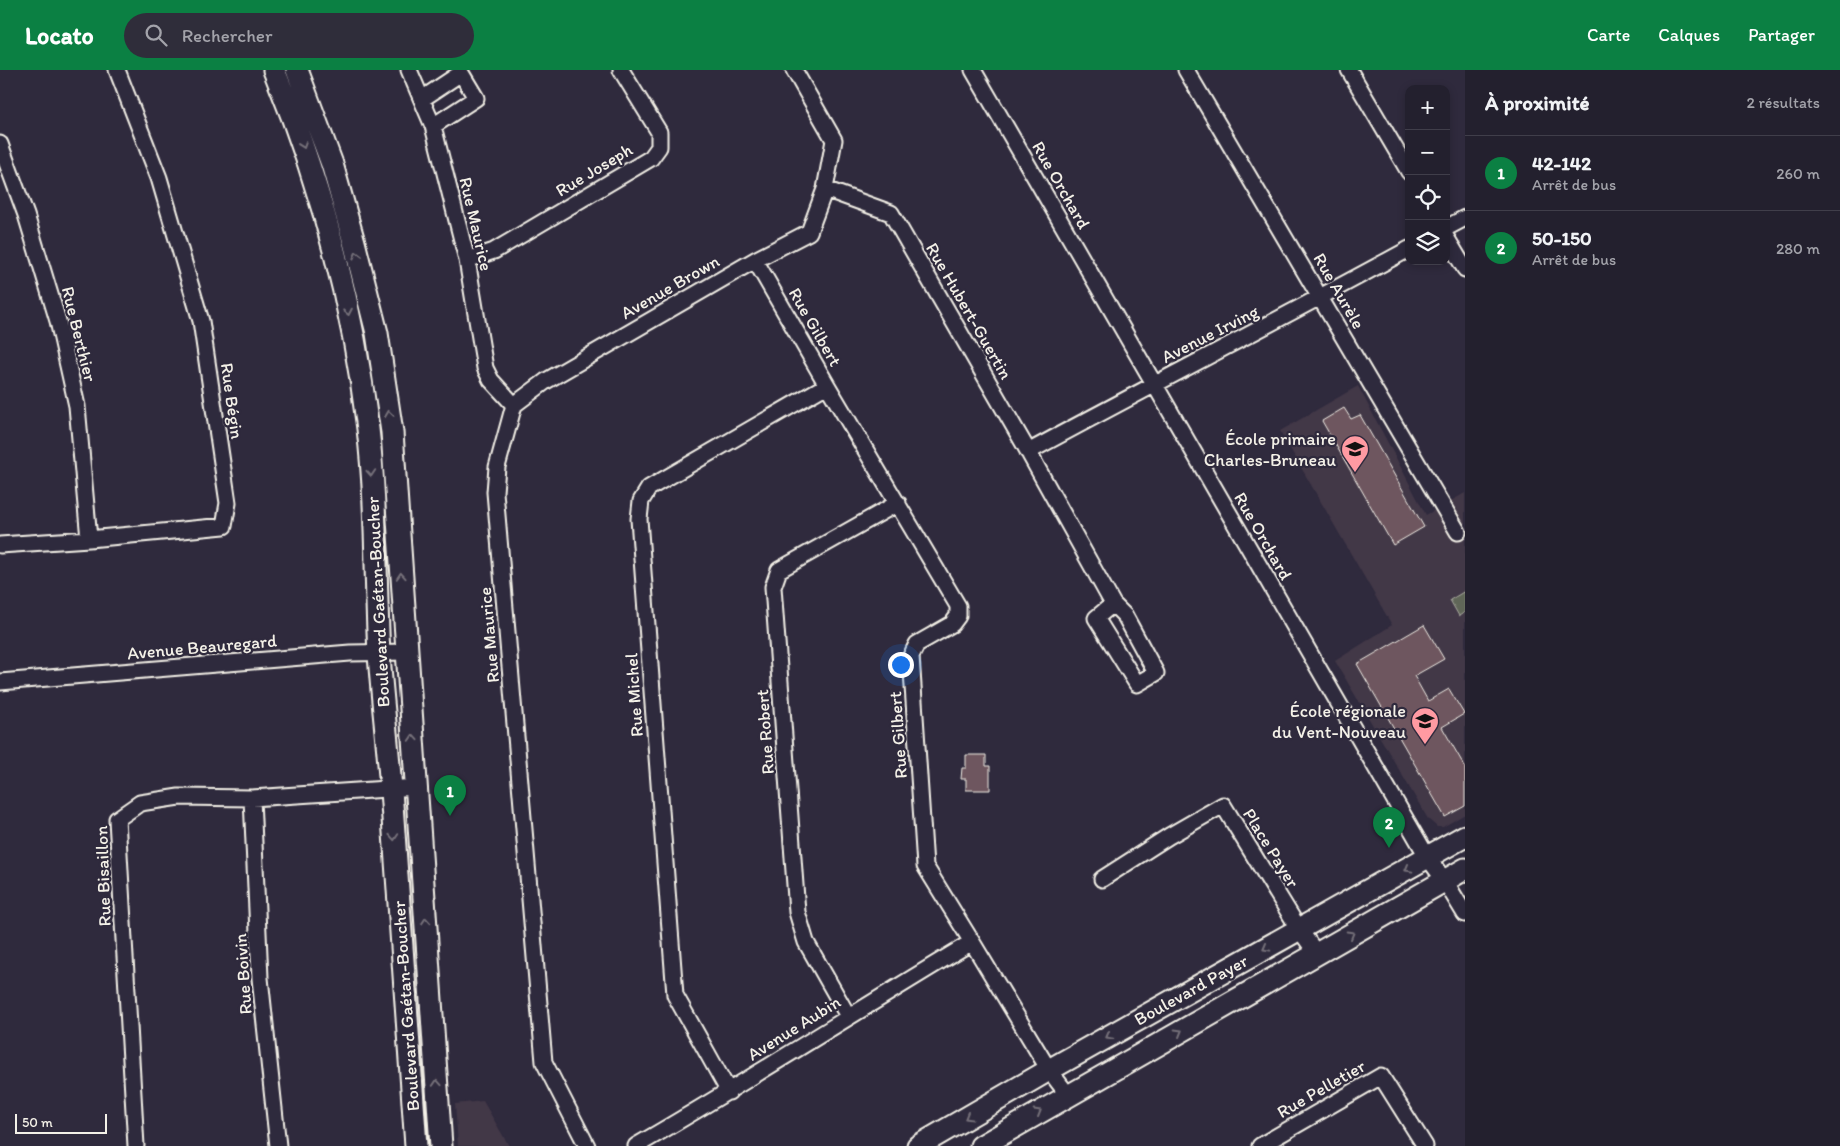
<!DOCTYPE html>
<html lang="fr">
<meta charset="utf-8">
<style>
:root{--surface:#23202e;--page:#2f2d3a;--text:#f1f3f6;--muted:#a3a3aa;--line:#403e4a;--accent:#0b8043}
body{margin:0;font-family:Itim,sans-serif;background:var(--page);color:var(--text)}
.controls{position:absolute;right:15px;top:15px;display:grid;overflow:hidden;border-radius:10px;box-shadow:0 2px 8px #0003}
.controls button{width:45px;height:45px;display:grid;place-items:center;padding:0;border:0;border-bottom:1px solid var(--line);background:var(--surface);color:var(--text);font:25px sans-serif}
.scale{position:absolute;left:15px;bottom:12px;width:92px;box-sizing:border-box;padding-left:5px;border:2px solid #f4f1e8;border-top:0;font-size:14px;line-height:18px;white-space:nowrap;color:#f4f1e8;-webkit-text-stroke:4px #2f2a3d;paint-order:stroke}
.you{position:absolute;left:900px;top:594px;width:18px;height:18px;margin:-12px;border:4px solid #fff;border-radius:50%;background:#1a73e8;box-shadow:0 0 0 8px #1a73e833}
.badge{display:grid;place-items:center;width:32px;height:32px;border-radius:50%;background:var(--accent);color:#fff;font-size:16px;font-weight:700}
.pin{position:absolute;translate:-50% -41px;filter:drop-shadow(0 1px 2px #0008)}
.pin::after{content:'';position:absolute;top:26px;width:18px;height:15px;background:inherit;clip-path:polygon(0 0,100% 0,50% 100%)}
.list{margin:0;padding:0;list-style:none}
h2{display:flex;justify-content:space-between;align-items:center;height:65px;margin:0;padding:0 20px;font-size:21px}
h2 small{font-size:16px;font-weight:400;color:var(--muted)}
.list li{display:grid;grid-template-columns:32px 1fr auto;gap:15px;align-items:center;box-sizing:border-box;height:75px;padding:0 20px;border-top:1px solid var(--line)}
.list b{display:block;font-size:19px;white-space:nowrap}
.list p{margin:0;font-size:16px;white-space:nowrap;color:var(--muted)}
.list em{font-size:16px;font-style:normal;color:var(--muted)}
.icon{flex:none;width:28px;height:28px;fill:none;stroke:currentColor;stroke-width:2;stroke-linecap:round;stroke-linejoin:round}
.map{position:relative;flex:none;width:1465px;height:1076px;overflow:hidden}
header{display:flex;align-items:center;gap:30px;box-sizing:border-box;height:70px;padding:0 25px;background:var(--accent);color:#fff}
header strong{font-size:24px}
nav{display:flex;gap:28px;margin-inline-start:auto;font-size:18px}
.search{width:350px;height:45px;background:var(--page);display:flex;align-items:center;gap:12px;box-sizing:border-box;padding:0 18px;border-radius:28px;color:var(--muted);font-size:19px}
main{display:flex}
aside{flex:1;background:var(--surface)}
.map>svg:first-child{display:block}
.built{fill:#423747}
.green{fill:#616658;stroke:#aaaca0}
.building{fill:#6e565f;stroke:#f4f1e8}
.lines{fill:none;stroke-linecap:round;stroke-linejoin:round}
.street-casing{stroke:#f4f1e8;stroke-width:19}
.secondary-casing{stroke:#f4f1e8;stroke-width:25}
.street{stroke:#2f2a3d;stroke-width:15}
.secondary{stroke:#2f2a3d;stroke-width:21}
.oneway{stroke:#747079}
.labels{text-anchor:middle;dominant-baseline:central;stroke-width:4.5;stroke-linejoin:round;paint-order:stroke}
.street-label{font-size:18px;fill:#f4f1e8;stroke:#2f2a3d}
.poi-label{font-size:18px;fill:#f4f1e8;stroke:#2f2a3d;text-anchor:end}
</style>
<header>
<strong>Locato</strong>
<div class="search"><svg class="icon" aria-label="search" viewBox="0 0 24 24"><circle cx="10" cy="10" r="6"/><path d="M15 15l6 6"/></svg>Rechercher</div>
<nav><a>Carte</a><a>Calques</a><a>Partager</a></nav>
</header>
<main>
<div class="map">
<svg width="1465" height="1076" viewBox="0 0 1465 1076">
<rect width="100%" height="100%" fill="#2f2a3d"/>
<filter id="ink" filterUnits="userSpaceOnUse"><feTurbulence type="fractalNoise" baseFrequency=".02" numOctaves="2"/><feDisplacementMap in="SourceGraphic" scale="10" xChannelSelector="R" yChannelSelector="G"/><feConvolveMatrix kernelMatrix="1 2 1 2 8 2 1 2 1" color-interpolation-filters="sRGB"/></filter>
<g filter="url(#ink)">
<path class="built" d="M 1358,316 L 1426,445 L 1465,423 L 1465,744 L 1443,757 L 1437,757 L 1428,749 L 1335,591 L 1392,555 L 1280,361 Z
M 483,1031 L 509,1076 L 458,1076 L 455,1034 Z"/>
<path class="green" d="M 1465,521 L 1465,542 L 1459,546 L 1450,530 Z"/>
<path class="building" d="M 1344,338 L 1351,349 L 1360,345 L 1424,457 L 1393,475 L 1322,351 Z
M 1424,555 L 1444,589 L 1414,606 L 1428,631 L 1449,619 L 1464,644 L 1442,657 L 1465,697 L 1465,736 L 1445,747 L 1357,594 Z
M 966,685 L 986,685 L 986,696 L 990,696 L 990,720 L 966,720 L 966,709 L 961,709 L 962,698 L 966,698 Z"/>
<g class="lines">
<g class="street-casing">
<path id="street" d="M 409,0 L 433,56 L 467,190 L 485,298 L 491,310 L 514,335
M 973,0 L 1428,788 L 1445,811 L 1465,844
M 1186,0 L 1458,462
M 1349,0 L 1409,102
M 422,29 L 461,3 L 476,28 L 433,56
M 0,74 L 26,145 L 58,251 L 77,336 L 89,469
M 825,119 L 891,143 L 1024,374 L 1113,534 L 1125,546 L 1156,603 L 1137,614 L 1096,548 L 1113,534
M 1446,158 L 1465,148
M 1446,167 L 1465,199
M 467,190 L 494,181 L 651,88 L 659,77 L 659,62 L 621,0
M 755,190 L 827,315 L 958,536 L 958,546 L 952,554 L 917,574 L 911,586 L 925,796 L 972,872 L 1049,1000 L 1068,1025
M 514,335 L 497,397 L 495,422 L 544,992 L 587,1076
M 514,335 L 546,311 L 755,190 L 809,162 L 825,119 L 834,70 L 794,0
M 1028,382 C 1155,313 1283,248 1409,179
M 0,475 L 89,469 L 224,456 L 228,433 L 201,251 L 159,108 L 117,0
M 0,612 L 350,583 L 407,582
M 252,728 L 260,908 L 278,1076
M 1102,809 L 1169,766 L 1223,735 L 1299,859 L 1317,884
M 848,946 L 806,872 L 797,842 L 773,517 L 779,500 L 898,433
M 729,1022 L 675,925 L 639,449 L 641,431 L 649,418 L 827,315
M 136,1076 L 117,749 L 140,733 L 179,727 L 252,728 L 417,717
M 636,1076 C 750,1010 860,939 972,872
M 1260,1076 L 1381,1006 L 1425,1076"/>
</g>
<g class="secondary-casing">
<path id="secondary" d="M 274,0 C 321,115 353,236 368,359 C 377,434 375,509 379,584 C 382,629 388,675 391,720 C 400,839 408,958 416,1076
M 297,0 L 332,94 L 354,172 L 377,263 L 392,362 L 441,1076
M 918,1076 L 1049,1000 L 1465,766
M 981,1076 L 1465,799"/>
</g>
<use href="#street" class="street"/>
<use href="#secondary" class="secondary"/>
</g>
<defs><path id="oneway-chevron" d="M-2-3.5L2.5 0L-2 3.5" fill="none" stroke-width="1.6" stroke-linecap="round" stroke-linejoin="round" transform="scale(1.25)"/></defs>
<g class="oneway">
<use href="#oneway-chevron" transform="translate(303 75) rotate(71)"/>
<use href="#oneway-chevron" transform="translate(357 185) rotate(-104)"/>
<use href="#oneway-chevron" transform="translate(348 242) rotate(79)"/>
<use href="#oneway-chevron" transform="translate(389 344) rotate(-98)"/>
<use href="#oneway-chevron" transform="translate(371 403) rotate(86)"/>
<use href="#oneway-chevron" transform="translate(401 506) rotate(-94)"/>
<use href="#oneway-chevron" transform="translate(413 668) rotate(-94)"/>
<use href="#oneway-chevron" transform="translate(394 767) rotate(86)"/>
<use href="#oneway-chevron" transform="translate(1408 799) rotate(151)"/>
<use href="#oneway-chevron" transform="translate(426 851) rotate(-94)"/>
<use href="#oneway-chevron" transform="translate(1351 864) rotate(-30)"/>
<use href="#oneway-chevron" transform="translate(1266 878) rotate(151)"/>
<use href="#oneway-chevron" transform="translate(1179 962) rotate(-30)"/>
<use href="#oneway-chevron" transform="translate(1109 966) rotate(151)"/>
<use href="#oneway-chevron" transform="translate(437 1013) rotate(-94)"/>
<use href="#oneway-chevron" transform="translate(1038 1042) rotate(-30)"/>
<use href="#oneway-chevron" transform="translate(968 1047) rotate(150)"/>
</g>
</g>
<defs>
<g id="school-pin" transform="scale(1.4375)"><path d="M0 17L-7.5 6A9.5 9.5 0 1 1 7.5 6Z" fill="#ff9aa2" stroke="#2f2a3d"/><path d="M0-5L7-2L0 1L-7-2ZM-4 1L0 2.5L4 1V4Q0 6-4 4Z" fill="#111"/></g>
</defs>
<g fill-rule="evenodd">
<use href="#school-pin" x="1355" y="379"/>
<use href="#school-pin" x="1425" y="651"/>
</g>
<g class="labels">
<g class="street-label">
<text transform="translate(594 100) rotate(-31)">Rue Joseph</text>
<text transform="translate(1061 115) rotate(60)">Rue Orchard</text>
<text transform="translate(476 154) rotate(77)">Rue Maurice</text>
<text transform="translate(670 217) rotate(-30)">Avenue Brown</text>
<text transform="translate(1339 221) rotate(60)">Rue Aurèle</text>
<text transform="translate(969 241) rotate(60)">Rue Hubert-Guertin</text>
<text transform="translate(815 257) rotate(60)">Rue Gilbert</text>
<text transform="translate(79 264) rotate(76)">Rue Berthier</text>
<text transform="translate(1210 264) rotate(-27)">Avenue Irving</text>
<text transform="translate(232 331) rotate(82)">Rue Bégin</text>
<text transform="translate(1263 466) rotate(60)">Rue Orchard</text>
<text transform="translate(378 532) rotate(-93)">Boulevard Gaétan-Boucher</text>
<text transform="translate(489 565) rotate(-95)">Rue Maurice</text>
<text transform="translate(202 577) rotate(-5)">Avenue Beauregard</text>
<text transform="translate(634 625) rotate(-94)">Rue Michel</text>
<text transform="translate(765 662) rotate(-94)">Rue Robert</text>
<text transform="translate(898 665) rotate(-94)">Rue Gilbert</text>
<text transform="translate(1271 778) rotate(58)">Place Payer</text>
<text transform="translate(103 806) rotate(-92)">Rue Bisaillon</text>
<text transform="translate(243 904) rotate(-94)">Rue Boivin</text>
<text transform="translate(1191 920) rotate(-29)">Boulevard Payer</text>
<text transform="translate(406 936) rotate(-94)">Boulevard Gaétan-Boucher</text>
<text transform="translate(794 958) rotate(-32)">Avenue Aubin</text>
<text transform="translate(1321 1019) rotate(-30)">Rue Pelletier</text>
</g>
<g class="poi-label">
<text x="1336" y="369">École primaire<tspan x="1336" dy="21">Charles-Bruneau</tspan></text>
<text x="1406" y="641">École régionale<tspan x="1406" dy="21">du Vent-Nouveau</tspan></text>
</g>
</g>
</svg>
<div class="controls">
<button>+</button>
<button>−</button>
<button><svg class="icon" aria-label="locate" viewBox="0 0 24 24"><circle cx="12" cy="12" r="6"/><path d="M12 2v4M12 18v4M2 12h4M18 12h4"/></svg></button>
<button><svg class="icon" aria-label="layers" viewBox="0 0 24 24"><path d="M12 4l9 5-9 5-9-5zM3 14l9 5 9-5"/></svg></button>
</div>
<div class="scale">50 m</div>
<div class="you"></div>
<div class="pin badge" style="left:450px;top:746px">1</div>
<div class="pin badge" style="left:1389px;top:778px">2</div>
</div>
<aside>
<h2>À proximité<small>2 résultats</small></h2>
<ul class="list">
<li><span class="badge">1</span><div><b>42-142</b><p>Arrêt de bus</p></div><em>260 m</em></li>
<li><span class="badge">2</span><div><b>50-150</b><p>Arrêt de bus</p></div><em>280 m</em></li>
</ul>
</aside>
</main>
